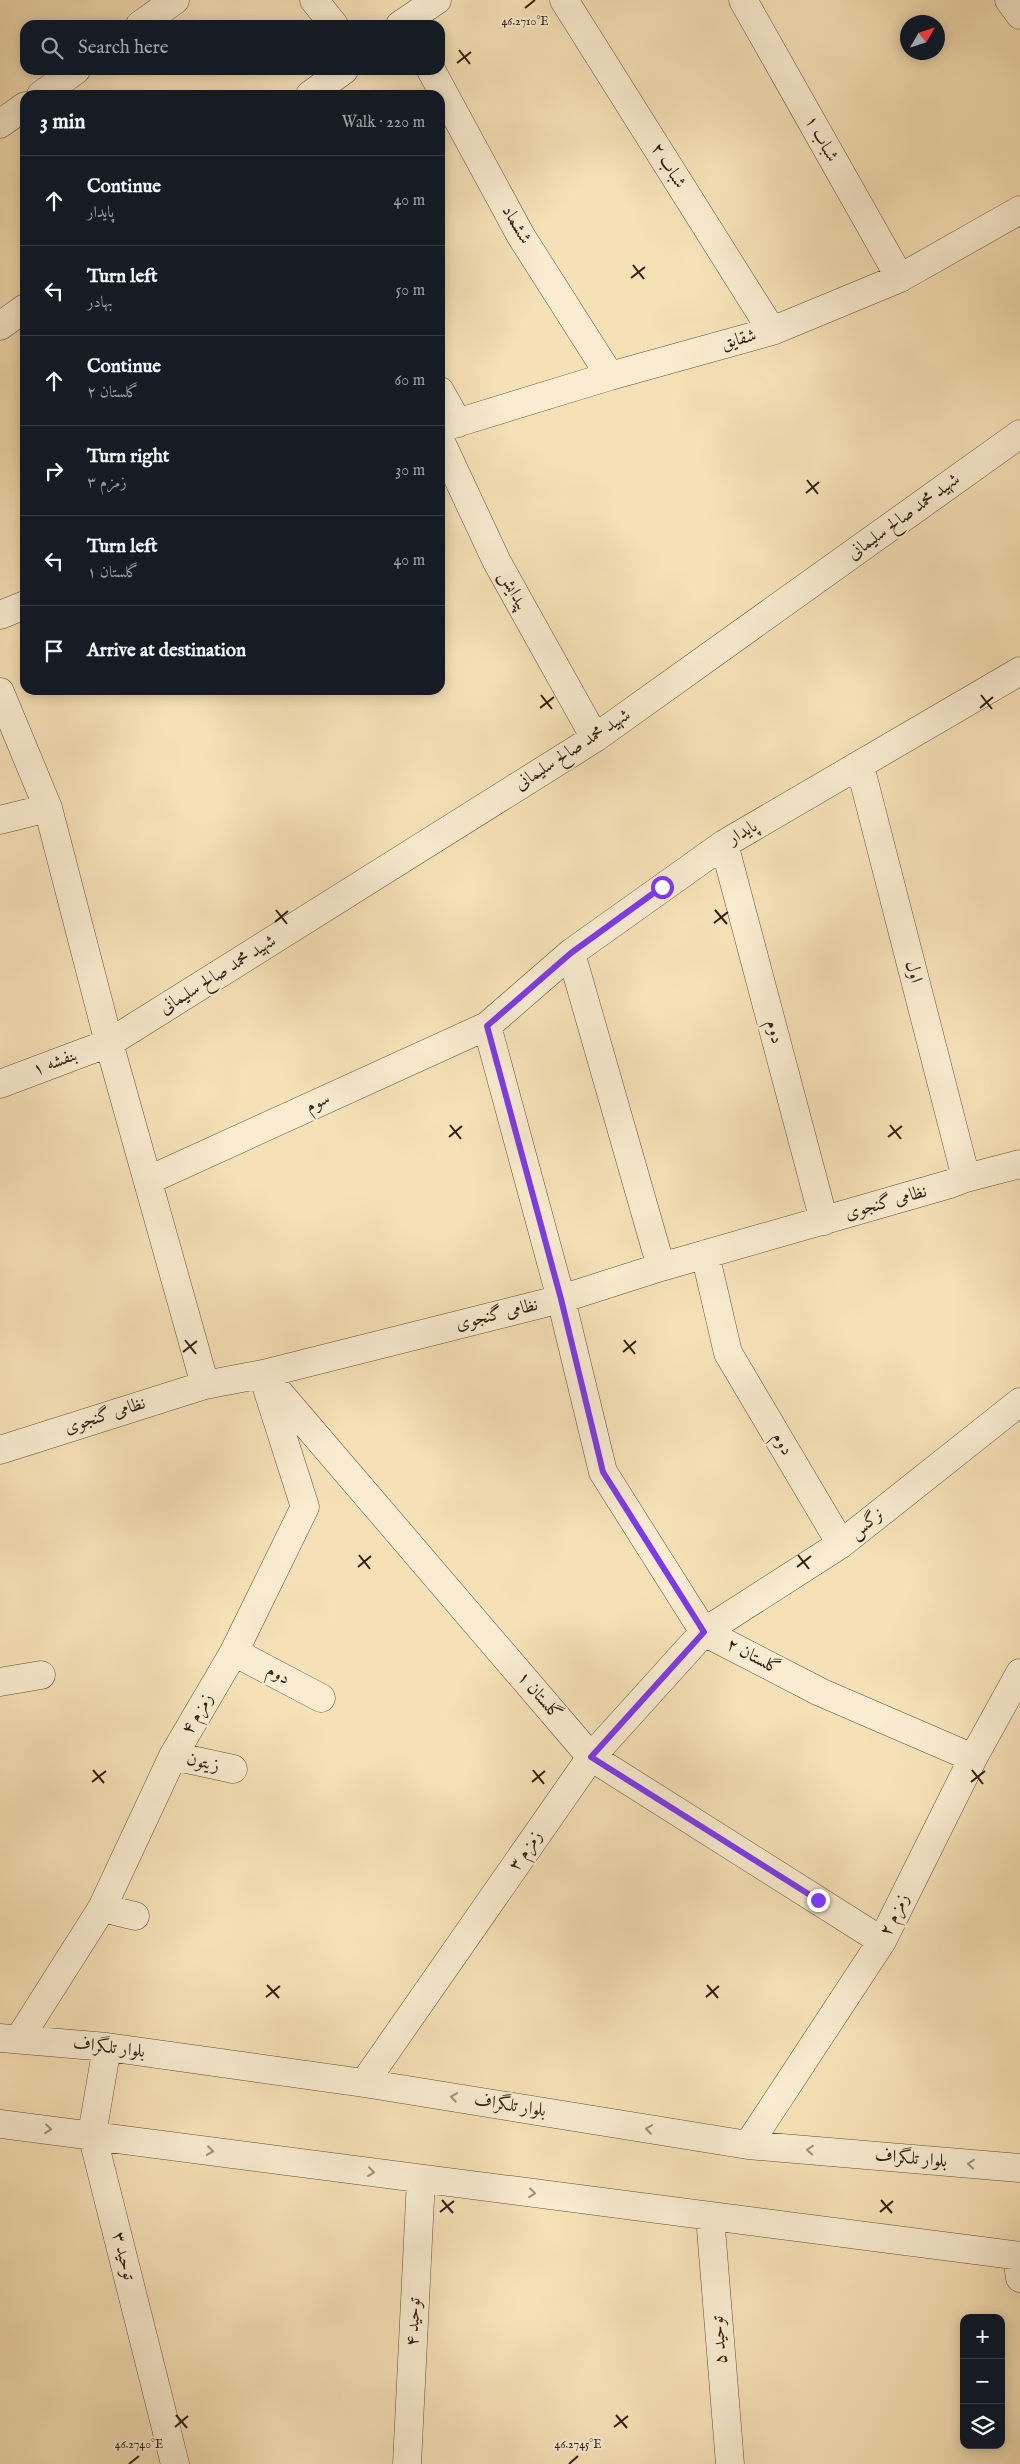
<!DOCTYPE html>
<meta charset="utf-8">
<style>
:root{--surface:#171b24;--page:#20242c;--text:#f1f3f6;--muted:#9ea1a6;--line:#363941}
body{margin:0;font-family:"IM FELL English",Amiri,serif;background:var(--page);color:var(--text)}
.controls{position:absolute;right:15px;bottom:15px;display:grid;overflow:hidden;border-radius:10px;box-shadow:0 2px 12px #0003}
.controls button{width:45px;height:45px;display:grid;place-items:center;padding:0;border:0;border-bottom:1px solid var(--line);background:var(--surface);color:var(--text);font:25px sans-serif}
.compass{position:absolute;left:900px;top:15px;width:45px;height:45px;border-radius:50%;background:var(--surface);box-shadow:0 2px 12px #0003;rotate:51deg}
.stop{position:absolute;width:15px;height:15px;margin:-11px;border:4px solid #7c3aed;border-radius:50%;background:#fff}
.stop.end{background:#7c3aed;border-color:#fff;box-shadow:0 1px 5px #0008}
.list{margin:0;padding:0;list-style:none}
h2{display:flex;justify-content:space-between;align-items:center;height:65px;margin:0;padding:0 20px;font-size:21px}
h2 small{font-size:16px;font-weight:400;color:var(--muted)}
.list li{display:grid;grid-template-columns:32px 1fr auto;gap:15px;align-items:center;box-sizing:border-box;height:90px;padding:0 20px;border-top:1px solid var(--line)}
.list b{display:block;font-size:19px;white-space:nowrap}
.list p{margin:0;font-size:16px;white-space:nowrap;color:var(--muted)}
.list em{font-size:16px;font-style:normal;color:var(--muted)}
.icon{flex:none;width:28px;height:28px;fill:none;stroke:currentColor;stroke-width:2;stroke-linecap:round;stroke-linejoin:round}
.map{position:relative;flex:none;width:1020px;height:2464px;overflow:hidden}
.search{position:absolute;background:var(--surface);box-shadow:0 2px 12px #0003;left:20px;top:20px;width:425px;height:55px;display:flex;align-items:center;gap:12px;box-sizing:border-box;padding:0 18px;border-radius:15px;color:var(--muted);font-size:19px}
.panel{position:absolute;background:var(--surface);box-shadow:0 2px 12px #0003;left:20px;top:90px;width:425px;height:605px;border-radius:15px}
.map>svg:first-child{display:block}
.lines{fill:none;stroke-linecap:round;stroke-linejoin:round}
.minor-casing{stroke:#60503a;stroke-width:29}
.minor{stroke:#f9ecd0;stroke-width:28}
.oneway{stroke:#9e907a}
.route{stroke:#7c3aed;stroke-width:6}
.ticks{fill:none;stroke:#2e1f11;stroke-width:2}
.labels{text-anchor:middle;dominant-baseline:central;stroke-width:4;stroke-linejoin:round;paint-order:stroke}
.street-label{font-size:18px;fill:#2e1f11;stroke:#f9ecd0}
.ticks-label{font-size:12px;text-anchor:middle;fill:#2e1f11;stroke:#f9ecd0;stroke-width:4;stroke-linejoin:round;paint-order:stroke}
</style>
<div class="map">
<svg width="1020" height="2464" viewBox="0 0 1020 2464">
<rect width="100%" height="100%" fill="#f6e1b6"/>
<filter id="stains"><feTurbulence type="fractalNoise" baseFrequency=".004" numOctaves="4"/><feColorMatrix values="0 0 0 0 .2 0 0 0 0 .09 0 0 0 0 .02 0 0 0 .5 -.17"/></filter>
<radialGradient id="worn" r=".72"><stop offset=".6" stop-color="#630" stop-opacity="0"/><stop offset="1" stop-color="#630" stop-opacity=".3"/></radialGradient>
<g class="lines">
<g class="minor-casing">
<path id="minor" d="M 314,0 L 334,25
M 564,0 L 772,331
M 743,0 L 900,278
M 1009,0 L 1020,15
M 140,25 L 175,0
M 400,25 L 437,0
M 431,70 L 521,236 L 610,376
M 41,95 L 76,70
M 310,95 L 344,70
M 0,124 L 25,106
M 0,326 L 25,308
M 440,391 L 458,423
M 440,428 L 610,376 L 772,331 L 900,278 L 1020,210
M 440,440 L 497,562 L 595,738
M 0,615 L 25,605
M 0,692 L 48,808 L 109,1043 L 205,1385
M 860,766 L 966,1178
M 0,820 L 48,808
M 724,844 L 824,1221
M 571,953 L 661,1267
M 487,1026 L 561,1299 L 603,1472 L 704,1632 L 820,1692 L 973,1758
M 0,1084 L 109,1043 L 595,738 L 1020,434
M 149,1180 L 487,1026 L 571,953 L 724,844 L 1020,671
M 705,1254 L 728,1353 L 841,1544
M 263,1374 L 591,1757 L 882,1941
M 0,1450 L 205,1385 L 263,1374 L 561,1299 L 661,1267 L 950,1184 L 966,1178 L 1020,1164
M 234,1652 L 321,1698
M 0,1682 L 41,1675
M 173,1756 L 233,1769
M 102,1908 L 135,1916
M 0,2038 L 107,2047 L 364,2083 L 748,2145 L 1020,2168
M 19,2039 L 102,1908 L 173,1756 L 234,1652 L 305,1507 L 266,1385
M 107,2047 L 92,2134 L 175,2464
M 364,2083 L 591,1757 L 704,1632 L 841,1544 L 1020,1402
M 0,2124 L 1020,2256
M 748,2145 L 882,1941 L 973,1758 L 1020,1673
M 710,2216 L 730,2464
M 1017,2256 L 1020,2278
M 407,2464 L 421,2179"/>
</g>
<use href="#minor" class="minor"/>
</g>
<defs><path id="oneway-chevron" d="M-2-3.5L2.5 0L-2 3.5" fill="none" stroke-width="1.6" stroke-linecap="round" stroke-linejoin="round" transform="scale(1.25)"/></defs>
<g class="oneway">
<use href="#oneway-chevron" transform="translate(454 2097) rotate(-171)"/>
<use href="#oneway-chevron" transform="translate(48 2129) rotate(6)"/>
<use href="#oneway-chevron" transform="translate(649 2129) rotate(-171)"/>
<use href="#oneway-chevron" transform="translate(810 2150) rotate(-175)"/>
<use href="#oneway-chevron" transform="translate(210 2151) rotate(8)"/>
<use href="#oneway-chevron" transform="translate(971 2164) rotate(-175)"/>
<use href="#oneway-chevron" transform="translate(371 2172) rotate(7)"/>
<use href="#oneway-chevron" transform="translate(532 2193) rotate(7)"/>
</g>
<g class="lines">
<path class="route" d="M 662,887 L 571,953 L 487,1026 L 561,1299 L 603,1472 L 704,1632 L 591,1757 L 818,1900"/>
</g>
<path class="ticks" d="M 525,8 L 535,0M 459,50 L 470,64M 457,63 L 471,52M 633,265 L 644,279M 631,278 L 645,267M 807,480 L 818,494M 806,493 L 819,482M 541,695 L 552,709M 981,695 L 992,709M 540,708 L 554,697M 980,708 L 993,697M 276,910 L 287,924M 715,910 L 727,924M 275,922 L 288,911M 714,923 L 728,912M 450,1125 L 461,1139M 890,1125 L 901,1139M 449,1137 L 462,1126M 888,1137 L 902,1126M 185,1340 L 196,1354M 624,1340 L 635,1354M 183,1352 L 197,1341M 623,1352 L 636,1341M 359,1555 L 370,1569M 798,1555 L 809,1569M 358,1567 L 371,1556M 797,1567 L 811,1556M 93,1770 L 104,1783M 533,1770 L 544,1784M 972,1770 L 983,1784M 92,1782 L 106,1771M 532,1782 L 545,1771M 971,1782 L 985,1771M 267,1985 L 279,1998M 707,1985 L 718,1998M 266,1997 L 280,1986M 706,1997 L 719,1986M 442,2200 L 453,2213M 881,2200 L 892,2213M 440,2212 L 454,2201M 880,2212 L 893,2201M 176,2415 L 187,2428M 616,2415 L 627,2428M 175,2427 L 188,2416M 614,2427 L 628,2416M 129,2464 L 139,2456M 569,2464 L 578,2456"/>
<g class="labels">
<g class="street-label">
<text transform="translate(821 139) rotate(61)">شباب ۱</text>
<text transform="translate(668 166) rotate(58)">شباب ۲</text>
<text transform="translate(516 225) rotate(60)">ششماد</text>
<text transform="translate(739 340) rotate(-15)">شقایق</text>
<text transform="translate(904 517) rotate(-36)">شهید محمد صالح سلیمانی</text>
<text transform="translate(513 591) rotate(61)">پیدایش</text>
<text transform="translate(573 750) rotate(-33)">شهید محمد صالح سلیمانی</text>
<text transform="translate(743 833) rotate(-30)">پایدار</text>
<text transform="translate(913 972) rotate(75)">اول</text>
<text transform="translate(218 975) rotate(-32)">شهید محمد صالح سلیمانی</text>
<text transform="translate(774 1032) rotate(75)">دوم</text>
<text transform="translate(55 1063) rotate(-21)">بنفشه ۱</text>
<text transform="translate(318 1103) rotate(-25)">سوم</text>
<text transform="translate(886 1203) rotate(-16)">نظامی گنجوی</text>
<text transform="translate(497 1315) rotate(-14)">نظامی گنجوی</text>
<text transform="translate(105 1416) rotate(-18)">نظامی گنجوی</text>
<text transform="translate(782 1444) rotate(59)">دوم</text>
<text transform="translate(867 1524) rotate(-39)">نرگس</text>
<text transform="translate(753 1657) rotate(28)">گلستان ۲</text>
<text transform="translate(278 1675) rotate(28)">دوم</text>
<text transform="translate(539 1696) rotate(49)">گلستان ۱</text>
<text transform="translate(198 1714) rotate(-59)">زمزم ۴</text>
<text transform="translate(203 1763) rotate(13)">زیتون</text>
<text transform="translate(526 1851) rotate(-55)">زمزم ۳</text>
<text transform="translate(895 1915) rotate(-63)">زمزم ۲</text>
<text transform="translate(109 2048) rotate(7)">بلوار تلگراف</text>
<text transform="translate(510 2106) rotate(9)">بلوار تلگراف</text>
<text transform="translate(911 2159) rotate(5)">بلوار تلگراف</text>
<text transform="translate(123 2256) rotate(76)">توحید ۳</text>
<text transform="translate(414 2322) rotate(-87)">توحید ۴</text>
<text transform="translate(720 2340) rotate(-95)">توحید ۵</text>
</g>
</g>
<g class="ticks-label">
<text x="525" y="25">46.2710°E</text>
<text x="139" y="2448">46.2740°E</text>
<text x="578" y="2448">46.2745°E</text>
</g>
<rect width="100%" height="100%" filter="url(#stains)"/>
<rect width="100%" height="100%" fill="url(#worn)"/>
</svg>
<div class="controls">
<button>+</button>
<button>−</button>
<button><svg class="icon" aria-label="layers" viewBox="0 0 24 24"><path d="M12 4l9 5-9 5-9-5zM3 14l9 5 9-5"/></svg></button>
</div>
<svg class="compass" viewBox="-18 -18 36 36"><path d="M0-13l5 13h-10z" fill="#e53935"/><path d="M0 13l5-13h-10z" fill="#9ea1a6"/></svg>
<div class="stop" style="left:662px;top:887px"></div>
<div class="stop end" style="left:818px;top:1900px"></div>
<div class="search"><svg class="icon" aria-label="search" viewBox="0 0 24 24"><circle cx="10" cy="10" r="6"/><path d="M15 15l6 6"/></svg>Search here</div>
<section class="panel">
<h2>3 min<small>Walk · 220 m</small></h2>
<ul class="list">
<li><svg class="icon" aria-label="ahead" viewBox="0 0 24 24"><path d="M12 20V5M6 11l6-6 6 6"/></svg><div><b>Continue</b><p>پایدار</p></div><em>40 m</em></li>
<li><svg class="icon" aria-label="left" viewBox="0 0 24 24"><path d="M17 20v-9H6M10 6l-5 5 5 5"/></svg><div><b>Turn left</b><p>بهادر</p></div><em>50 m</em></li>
<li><svg class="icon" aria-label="ahead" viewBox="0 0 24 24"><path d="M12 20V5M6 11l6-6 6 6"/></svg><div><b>Continue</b><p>گلستان ۲</p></div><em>60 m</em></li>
<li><svg class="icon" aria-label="right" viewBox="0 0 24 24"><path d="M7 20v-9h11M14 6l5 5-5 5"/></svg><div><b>Turn right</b><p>زمزم ۳</p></div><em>30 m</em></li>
<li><svg class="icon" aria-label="left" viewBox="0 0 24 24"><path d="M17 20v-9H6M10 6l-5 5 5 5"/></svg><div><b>Turn left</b><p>گلستان ۱</p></div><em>40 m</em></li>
<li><svg class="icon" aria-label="arrive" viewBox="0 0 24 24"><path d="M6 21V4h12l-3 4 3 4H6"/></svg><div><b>Arrive at destination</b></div></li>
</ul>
</section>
</div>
